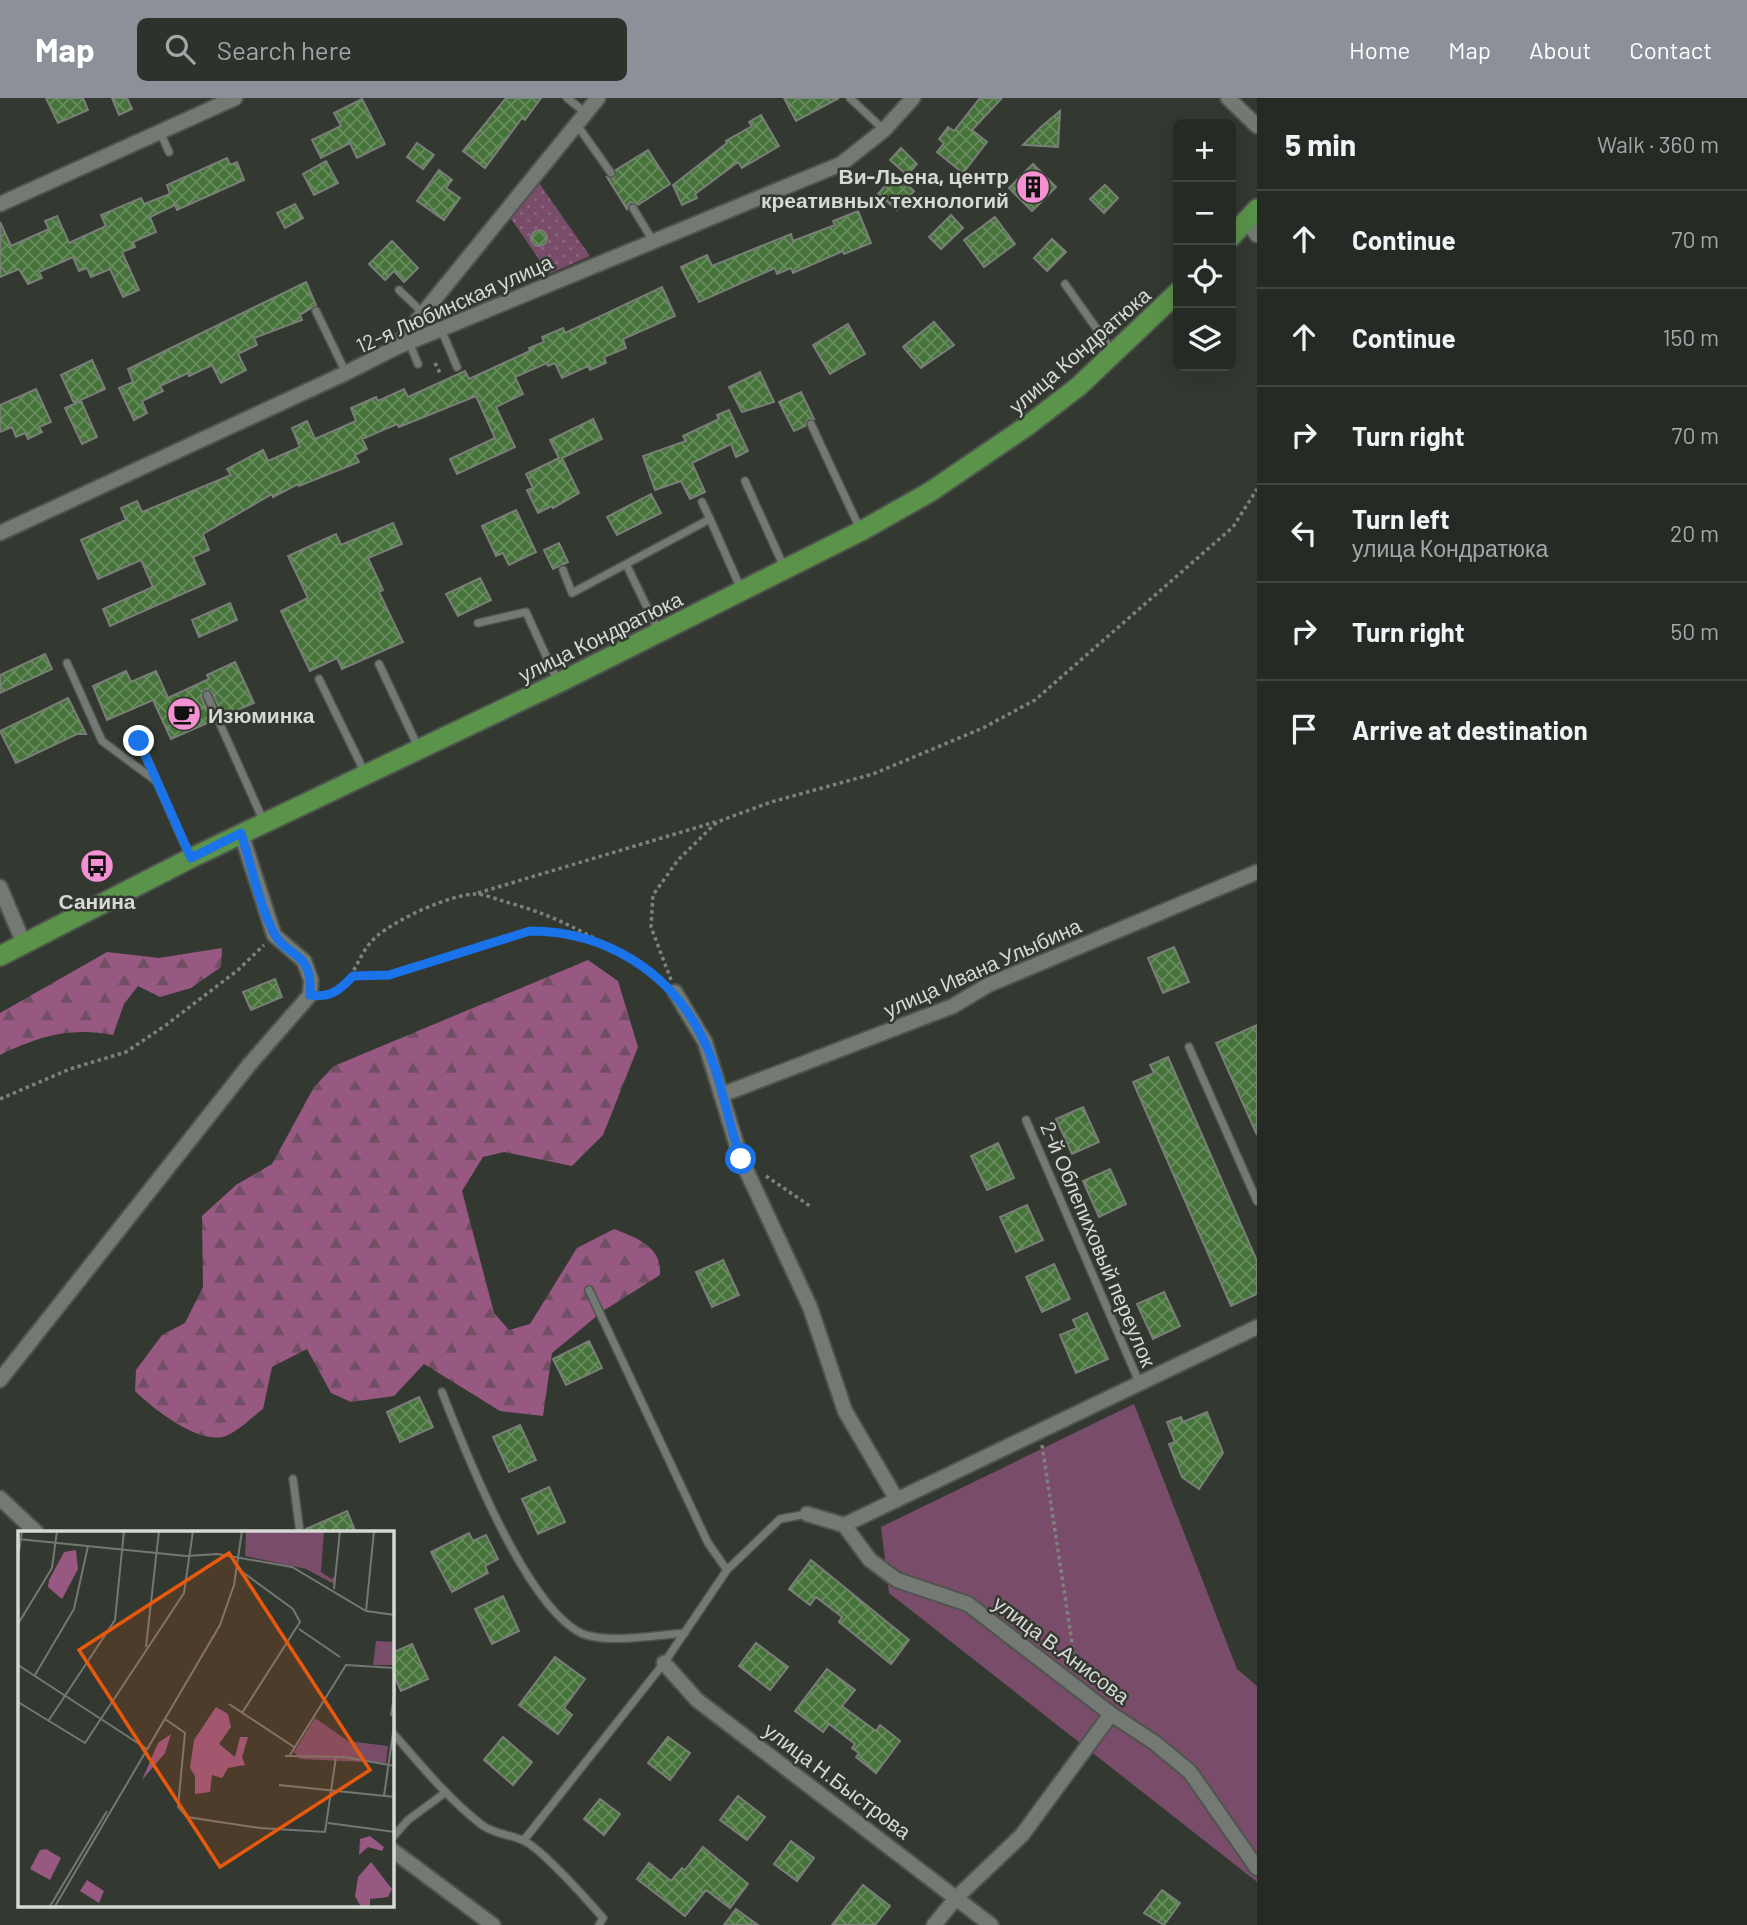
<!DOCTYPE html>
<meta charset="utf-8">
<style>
:root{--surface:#262a25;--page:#2e322d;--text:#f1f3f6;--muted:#a4a7a7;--line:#424642;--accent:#8c9099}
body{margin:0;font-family:Barlow,sans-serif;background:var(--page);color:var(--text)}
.controls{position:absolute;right:21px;top:21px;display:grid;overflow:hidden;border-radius:10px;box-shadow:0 7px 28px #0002}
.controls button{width:63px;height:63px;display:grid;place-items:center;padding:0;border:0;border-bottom:2px solid var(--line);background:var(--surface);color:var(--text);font:35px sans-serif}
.stop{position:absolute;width:21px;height:21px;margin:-16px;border:5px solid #1a73e8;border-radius:50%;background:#fff}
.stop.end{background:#1a73e8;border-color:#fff;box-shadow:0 2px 7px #0008}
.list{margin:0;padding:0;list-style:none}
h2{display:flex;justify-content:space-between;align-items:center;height:91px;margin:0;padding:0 28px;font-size:30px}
h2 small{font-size:23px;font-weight:400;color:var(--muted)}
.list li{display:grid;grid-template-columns:46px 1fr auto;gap:21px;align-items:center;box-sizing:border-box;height:98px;padding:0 28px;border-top:2px solid var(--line)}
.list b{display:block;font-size:26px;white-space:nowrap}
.list p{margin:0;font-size:23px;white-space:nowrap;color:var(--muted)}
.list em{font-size:23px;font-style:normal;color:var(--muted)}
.icon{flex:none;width:38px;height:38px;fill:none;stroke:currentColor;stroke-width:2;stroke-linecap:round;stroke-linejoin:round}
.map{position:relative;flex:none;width:1257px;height:1827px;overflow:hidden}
header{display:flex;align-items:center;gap:42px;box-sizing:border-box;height:98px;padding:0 35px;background:var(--accent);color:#fff}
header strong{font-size:33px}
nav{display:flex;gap:38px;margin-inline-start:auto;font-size:24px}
.search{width:490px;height:63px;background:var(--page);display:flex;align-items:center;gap:18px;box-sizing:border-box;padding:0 24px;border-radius:10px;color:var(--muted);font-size:26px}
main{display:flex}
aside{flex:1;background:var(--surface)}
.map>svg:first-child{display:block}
.grass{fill:#794c69}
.forest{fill:url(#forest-firs)}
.park{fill:url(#park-dots)}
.building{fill:url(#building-cross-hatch);stroke:#797f78;stroke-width:2}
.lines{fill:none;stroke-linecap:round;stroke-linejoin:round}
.service-casing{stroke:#4f544e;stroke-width:10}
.minor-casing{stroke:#4f544e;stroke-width:18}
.primary-casing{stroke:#4f544e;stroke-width:23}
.path{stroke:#7e827c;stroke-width:3.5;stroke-dasharray:3.5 3.5;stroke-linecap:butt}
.service{stroke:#747a73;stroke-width:7}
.minor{stroke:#747a73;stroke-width:14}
.primary{stroke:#5a934a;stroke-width:19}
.route{stroke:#1a73e8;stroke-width:9}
.labels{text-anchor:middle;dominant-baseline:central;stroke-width:5;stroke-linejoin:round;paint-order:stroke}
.poi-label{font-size:21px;font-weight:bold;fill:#d6d9d5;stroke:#333831;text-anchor:end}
.street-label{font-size:21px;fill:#d6d9d5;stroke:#333831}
.inset-road{fill:none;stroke:#747873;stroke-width:2}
.view{fill:#e8590c;fill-opacity:0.15;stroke:#e8590c;stroke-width:3.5}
.inset-edge{fill:none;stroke:#d6d9d5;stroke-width:3.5}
</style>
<header>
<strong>Map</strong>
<div class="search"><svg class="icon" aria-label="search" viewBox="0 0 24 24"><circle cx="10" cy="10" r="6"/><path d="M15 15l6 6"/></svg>Search here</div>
<nav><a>Home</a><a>Map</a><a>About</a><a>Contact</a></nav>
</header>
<main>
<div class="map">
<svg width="1257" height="1827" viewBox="0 0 1257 1827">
<defs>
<pattern id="forest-firs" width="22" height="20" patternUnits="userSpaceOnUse" patternTransform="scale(1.75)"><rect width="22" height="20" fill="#975881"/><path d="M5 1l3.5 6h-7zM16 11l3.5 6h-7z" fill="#704e64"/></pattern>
<pattern id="park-dots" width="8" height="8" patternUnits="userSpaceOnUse" patternTransform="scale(1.75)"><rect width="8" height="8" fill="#794c69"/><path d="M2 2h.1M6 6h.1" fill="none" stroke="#8b657e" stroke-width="1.8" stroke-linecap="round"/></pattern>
<pattern id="building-cross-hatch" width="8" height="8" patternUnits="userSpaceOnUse" patternTransform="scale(1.75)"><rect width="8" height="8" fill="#46733a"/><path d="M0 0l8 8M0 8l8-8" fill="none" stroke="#698d5f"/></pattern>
</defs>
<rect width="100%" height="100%" fill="#333831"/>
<path class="grass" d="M 1134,1306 L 1237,1571 L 1257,1588 L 1257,1784 L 889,1495 L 881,1429 Z"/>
<path class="forest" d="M 222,850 L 221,869 L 191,890 L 160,899 L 138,888 L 124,906 L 113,937 C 69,929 40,938 0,957 L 0,915 L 107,854 L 159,860 Z
M 588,862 L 618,883 L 638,949 L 603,1037 L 572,1068 L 504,1054 L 483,1059 L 462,1093 L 494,1215 L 509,1232 L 530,1226 L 577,1150 L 614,1131 C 637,1140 662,1148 660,1177 L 603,1213 L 552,1255 L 543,1318 L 500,1313 L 424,1266 L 394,1298 L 351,1304 L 331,1295 L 307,1251 L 272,1269 L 263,1311 C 252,1319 241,1331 228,1337 C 203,1350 153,1311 135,1293 L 136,1272 L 162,1237 L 185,1225 L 203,1189 L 202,1118 L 236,1087 L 272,1066 L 314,989 L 334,968 Z"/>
<path class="park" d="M 537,82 L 590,158 L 549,176 L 509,118 Z"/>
<path class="building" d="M 46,0 L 83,0 L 88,12 L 58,25 Z
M 112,0 L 127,0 L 132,11 L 119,17 Z
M 506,0 L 541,0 L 525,22 L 522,20 L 485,70 L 463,53 Z
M 784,0 L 839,0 L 796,23 Z
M 980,0 L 1002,0 L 972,32 L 987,44 L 963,75 L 937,54 L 944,45 L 939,41 L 948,29 L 954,33 Z
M 362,1 L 385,46 L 357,60 L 350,45 L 321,60 L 312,42 L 341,28 L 334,15 Z
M 1060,13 L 1058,49 L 1023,47 L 1041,29 Z
M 761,17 L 779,48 L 742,70 L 738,64 L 695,96 L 697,100 L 682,107 L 673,87 L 727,45 L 726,43 L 752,28 L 749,24 Z
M 417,45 L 434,57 L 423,71 L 407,59 Z
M 901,50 L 917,66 L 907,77 L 890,62 Z
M 648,52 L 670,86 L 638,107 L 630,104 L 627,111 L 607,79 L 614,80 L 616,72 Z
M 227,60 L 230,67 L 237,64 L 244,82 L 177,112 L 175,107 L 150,119 L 156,134 L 133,144 L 135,149 L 122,154 L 139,192 L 123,199 L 110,171 L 91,179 L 87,170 L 79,173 L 73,159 L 39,174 L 42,180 L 28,186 L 19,171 L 0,179 L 0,124 L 11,148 L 49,131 L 45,123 L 57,118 L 69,145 L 106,128 L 101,117 L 141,100 L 144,106 L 170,96 L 167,87 Z
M 326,63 L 338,85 L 314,97 L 303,76 Z
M 1033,66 L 1056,89 L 1032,113 L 1009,90 Z
M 439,72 L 452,82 L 446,90 L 460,100 L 444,122 L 417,103 Z
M 895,77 L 914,93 L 897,112 L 878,96 Z
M 1105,87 L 1118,100 L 1104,115 L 1090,101 Z
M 295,106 L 303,120 L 285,130 L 277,115 Z
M 858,113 L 871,145 L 844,156 L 843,153 L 793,175 L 791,170 L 777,176 L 775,170 L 699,204 L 681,169 L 707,157 L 712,168 L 791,136 L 793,143 L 835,127 L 833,123 Z
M 951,117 L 963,130 L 941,151 L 929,139 Z
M 995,119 L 1015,146 L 984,169 L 964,142 Z
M531 140a8 8 0 1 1 16 0a8 8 0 1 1-16 0Z
M 1052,141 L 1066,154 L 1047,173 L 1034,160 Z
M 392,143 L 418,170 L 404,184 L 394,173 L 385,182 L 369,166 Z
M 306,184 L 316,207 L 300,217 L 302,222 L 254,240 L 257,247 L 238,256 L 246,272 L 221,285 L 212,267 L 189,278 L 188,275 L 160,288 L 163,293 L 142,303 L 147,315 L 134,322 L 119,290 L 133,284 L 128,271 Z
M 662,189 L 675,218 L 623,241 L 626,250 L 604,259 L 606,265 L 590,272 L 588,268 L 562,280 L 555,265 L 548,268 L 547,265 L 515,279 L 523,296 L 496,309 L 515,349 L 457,376 L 450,361 L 495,340 L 476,298 L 399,329 L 397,326 L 362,341 L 367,351 L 355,357 L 359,364 L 299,388 L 298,386 L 273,399 L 272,396 L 203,436 L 209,452 L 193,459 L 205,486 L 110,528 L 103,511 L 153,489 L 141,462 L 98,481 L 81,442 L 126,422 L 121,410 L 137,403 L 142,414 L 231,377 L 227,371 L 263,352 L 268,363 L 300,349 L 292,330 L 307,323 L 315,341 L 356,323 L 351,310 L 376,299 L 378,303 L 404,291 L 408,299 L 465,273 L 469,281 L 530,253 L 529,250 L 544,244 L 542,239 L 563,230 L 565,235 Z
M 934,224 L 954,247 L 921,270 L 903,249 Z
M 848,226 L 865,256 L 830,276 L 813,247 Z
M 92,262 L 105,291 L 74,305 L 61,277 Z
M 760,274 L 774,304 L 742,314 L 729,289 Z
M 36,291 L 51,324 L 39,329 L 42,334 L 28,341 L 25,335 L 16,339 L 12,329 L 0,334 L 0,307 Z
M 801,294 L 814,321 L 808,321 L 805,328 L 794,333 L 779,304 Z
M 81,303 L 97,339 L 82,346 L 65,310 Z
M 729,312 L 748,353 L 736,359 L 731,346 L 692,365 L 705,394 L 690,401 L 681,383 L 655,392 L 643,358 L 686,343 L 683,338 L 719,321 L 717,317 Z
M 593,321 L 602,341 L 562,360 L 579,395 L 553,410 L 552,408 L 538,415 L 527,392 L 533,390 L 526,376 L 559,360 L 550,342 Z
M 651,396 L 661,415 L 617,437 L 607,419 Z
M 516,412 L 536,454 L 509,467 L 503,455 L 496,458 L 482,428 Z
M 393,425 L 402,446 L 368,460 L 383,492 L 379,494 L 403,544 L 342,571 L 337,560 L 310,573 L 281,513 L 308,500 L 288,458 L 336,436 L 341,447 Z
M 559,445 L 568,464 L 553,471 L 544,452 Z
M 480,480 L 491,502 L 458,518 L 446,496 Z
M 230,505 L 237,522 L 199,539 L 192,522 Z
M 45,556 L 52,571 L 0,595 L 0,577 Z
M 235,564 L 254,605 L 223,618 L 212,594 L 205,591 L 201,599 L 212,623 L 171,641 L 153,602 L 107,622 L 93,588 L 126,573 L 131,584 L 156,573 L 168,600 L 209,581 L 207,577 Z
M 68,600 L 86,636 L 77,636 L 16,665 L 0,633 Z
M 1174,849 L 1189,884 L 1163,895 L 1148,860 Z
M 275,881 L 282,899 L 251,912 L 243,894 Z
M 1257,927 L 1257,1037 L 1216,945 Z
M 1168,959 L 1257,1163 L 1257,1196 L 1231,1208 L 1133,984 L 1154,975 L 1150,967 Z
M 1083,1009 L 1099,1044 L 1072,1056 L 1056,1021 Z
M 998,1045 L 1014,1080 L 987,1092 L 971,1058 Z
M 1110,1071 L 1126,1106 L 1099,1119 L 1083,1083 Z
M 1027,1107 L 1043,1142 L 1016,1154 L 1000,1119 Z
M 723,1162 L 739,1197 L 712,1209 L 696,1174 Z
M 1054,1166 L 1070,1201 L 1042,1214 L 1026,1179 Z
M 1164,1194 L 1180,1228 L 1153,1241 L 1137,1206 Z
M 1087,1215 L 1108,1261 L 1076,1275 L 1060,1237 L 1077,1230 L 1073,1222 Z
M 589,1243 L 602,1270 L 566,1287 L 553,1261 Z
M 419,1299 L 433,1329 L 400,1344 L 387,1314 Z
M 1207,1314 L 1223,1355 L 1199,1391 L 1182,1379 L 1169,1346 L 1175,1344 L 1167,1324 L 1181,1319 L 1183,1324 Z
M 520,1327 L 536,1362 L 509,1374 L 493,1339 Z
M 549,1389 L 565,1424 L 538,1436 L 522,1401 Z
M 347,1413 L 356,1435 L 306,1435 L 306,1431 Z
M 469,1435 L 473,1443 L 486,1437 L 498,1461 L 485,1468 L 488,1475 L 452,1494 L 431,1454 Z
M 811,1462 L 909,1542 L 891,1566 L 839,1524 L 842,1519 L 816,1499 L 810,1507 L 789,1491 Z
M 503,1498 L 519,1533 L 492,1546 L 475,1511 Z
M 756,1545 L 788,1569 L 770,1592 L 739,1568 Z
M 412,1546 L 428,1581 L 401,1593 L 392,1573 L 392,1555 Z
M 555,1559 L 585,1581 L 564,1610 L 572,1617 L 558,1636 L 519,1607 Z
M 827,1571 L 855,1592 L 842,1608 L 876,1633 L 880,1627 L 900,1643 L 876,1675 L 856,1659 L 859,1655 L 852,1650 L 855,1646 L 829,1626 L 823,1634 L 795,1613 Z
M 503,1639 L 532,1664 L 513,1687 L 484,1662 Z
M 668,1639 L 690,1655 L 670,1682 L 648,1665 Z
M 738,1698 L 765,1719 L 747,1742 L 720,1722 Z
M 600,1701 L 620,1716 L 604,1737 L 584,1721 Z
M 791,1743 L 814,1760 L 797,1783 L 774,1766 Z
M 703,1749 L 748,1786 L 730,1810 L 706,1792 L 685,1818 L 637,1781 L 649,1765 L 671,1783 L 682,1770 L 685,1772 Z
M 863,1787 L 890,1808 L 875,1827 L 832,1827 Z
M 1162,1792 L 1180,1805 L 1164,1827 L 1144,1815 Z
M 736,1811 L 758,1827 L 724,1827 Z"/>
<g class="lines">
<g class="service-casing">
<path id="service" d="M 567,0 L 586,15
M 850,0 L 884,32
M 577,27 L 611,75
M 160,34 L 169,54
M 633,110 L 653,143
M 1065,186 L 1113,254
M 399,192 L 423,215
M 316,213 L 346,275
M 441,231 L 457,269
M 409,244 L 418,266
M 811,326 L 861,433
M 745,383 L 784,469
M 710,421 L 741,491
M 626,466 L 658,532
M 563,472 L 572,495 L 710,421 L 702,404
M 478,525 L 526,514 L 558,584
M 67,565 L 102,643 L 156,683
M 379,566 L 419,651
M 319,581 L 365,675
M 207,597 L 264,724
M 139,643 L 190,759
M 1189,949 L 1257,1103
M 1026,1022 L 1139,1284
M 589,1192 L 708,1445 L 727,1472
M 442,1294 C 465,1353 524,1504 579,1534 C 603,1547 657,1537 685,1535
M 293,1381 L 300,1435
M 392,1634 C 420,1666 448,1701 482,1727 C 494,1736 508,1736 522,1742 C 541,1749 588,1803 603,1820 L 599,1827
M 392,1740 L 408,1722 L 446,1694
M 524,1742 L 664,1565 L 727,1472 L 780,1421 L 807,1416"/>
</g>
<g class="minor-casing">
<path id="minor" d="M 1228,0 L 1257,28
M 0,106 L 235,0
M 1246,123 L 1257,137
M 398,246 L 598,0
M 0,435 L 346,275 L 395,250 L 841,66 L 884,32 L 913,0
M 0,789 L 24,846
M 675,894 L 705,944 L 741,1061 L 810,1209 L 845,1313 L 897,1402
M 721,997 L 953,908 L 988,887 L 1257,774
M 0,1282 L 249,967 L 310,897 L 311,882 L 304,863 L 274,837 L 241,735
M 0,1400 L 37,1435
M 807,1416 L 844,1427 L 870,1462 L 897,1482 L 968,1506 L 1111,1616 L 1155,1645 L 1190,1674 L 1257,1770
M 844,1427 L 1257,1229
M 664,1565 L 697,1602 L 991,1827
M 392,1752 L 493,1827
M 934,1827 L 957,1799 L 1022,1737 L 1111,1616"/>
</g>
<g class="primary-casing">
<path id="primary" d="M 1231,139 L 1257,111
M 0,858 L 191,760 L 558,585 L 861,433 L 930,394 L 1027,328 L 1079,288 L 1178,194"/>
</g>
<path class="path" d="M 435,265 L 441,277
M 478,795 L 715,724
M 353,878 L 389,877 L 529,833 L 553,833 L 604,846
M 671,882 L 651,829 L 653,797 L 678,762 L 717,724 L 771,704 L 873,676 L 983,630 L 1035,602 L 1233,429 L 1257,391
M 323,899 C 357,888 353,859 377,838 C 397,821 449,797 475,796 C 484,796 496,801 506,804 C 566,820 615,850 665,887
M 0,1001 L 70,971 L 126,954 L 166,927 L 238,872 L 264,847
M 766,1078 L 810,1108
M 1042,1347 L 1076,1571"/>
<use href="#service" class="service"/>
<use href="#minor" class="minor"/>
<use href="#primary" class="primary"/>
</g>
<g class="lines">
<path class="route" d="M 139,643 L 191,760 L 241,735 C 251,766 259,807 274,835 C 287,861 313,851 310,897 C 330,900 339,893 353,878 L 389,877 L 530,833 C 605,833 672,874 704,943 C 722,980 727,1023 741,1061"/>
</g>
<defs>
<g id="building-disc" transform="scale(1.75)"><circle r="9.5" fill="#f591d2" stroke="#333831"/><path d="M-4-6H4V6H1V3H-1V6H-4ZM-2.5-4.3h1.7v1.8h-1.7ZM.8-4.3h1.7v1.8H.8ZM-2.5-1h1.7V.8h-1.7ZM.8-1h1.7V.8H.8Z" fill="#111"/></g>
<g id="cafe-disc" transform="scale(1.75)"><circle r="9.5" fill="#f591d2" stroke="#333831"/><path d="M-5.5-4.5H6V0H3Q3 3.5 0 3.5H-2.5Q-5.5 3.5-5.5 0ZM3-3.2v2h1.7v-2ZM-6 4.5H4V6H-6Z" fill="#111"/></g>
<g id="bus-disc" transform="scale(1.75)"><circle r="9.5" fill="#f591d2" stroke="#333831"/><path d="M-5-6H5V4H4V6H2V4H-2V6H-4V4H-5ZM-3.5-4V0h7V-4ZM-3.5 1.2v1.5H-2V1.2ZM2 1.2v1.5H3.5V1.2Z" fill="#111"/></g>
</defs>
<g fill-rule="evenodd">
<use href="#building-disc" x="1033" y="89"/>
<use href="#cafe-disc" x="184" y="616"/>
<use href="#bus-disc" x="97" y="768"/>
</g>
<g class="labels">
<g class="poi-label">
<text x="1009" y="77">Ви-Льена, центр<tspan x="1009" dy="24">креативных технологий</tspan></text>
<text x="208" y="616" text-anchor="start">Изюминка</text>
<text x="97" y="802" text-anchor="middle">Санина</text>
</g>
<g class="street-label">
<text transform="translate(454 205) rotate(-24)">12-я Любинская улица</text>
<text transform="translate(1079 252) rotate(-41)">улица Кондратюка</text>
<text transform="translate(600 538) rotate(-26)">улица Кондратюка</text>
<text transform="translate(982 869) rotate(-24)">улица Ивана Улыбина</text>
<text transform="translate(1099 1146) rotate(67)">2-й Облепиховый переулок</text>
<text transform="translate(1062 1551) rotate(37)">улица В.Анисова</text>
<text transform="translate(838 1682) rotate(37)">улица Н.Быстрова</text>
</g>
</g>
<g transform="translate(18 1433)">
<rect width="376" height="376" fill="#333831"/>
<path d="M 228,0 L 306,0 L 303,41 L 314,48 L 317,44 L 316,53 L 288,38 L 227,25 ZM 376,103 L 376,134 L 355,134 L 358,110 L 375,111 ZM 297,187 L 330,210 L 370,215 L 368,232 L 282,228 L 276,221 Z" fill="#794c69"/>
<path d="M 58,19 L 60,38 L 44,68 L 30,56 L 31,49 L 46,21 ZM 198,176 L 210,183 L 213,196 L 201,213 L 217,226 L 222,206 L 230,206 L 224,226 L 227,234 L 210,237 L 204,247 L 194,244 L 192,261 L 177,263 L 177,245 L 172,237 L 176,209 ZM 153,203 L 147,222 L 124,249 L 140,212 ZM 352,305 L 366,316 L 364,320 L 350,316 L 341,324 L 342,308 ZM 28,318 L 43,327 L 32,349 L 12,338 L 22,319 ZM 353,331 L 374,358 L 370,366 L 352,368 L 352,376 L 343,376 L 337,365 L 340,346 ZM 69,349 L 86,360 L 81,372 L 62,360 Z" fill="#975881"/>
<path class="inset-road" d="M 0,8 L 168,25 L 200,23 L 274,36 L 348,80 L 377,84M 0,28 L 4,0M 219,37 L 275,78 L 282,91 L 224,182M 316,58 L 322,0M 348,80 L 356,0M 0,93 L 34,37 L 39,0M 281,98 L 322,126M 128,116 L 141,0M 0,134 L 129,218M 17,144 L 56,78 L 70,15M 0,171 L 67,212 L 166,62 L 175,0M 211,173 L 276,216M 373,185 L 377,157M 147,188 L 167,202 L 160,276 L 169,286 L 242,297 L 307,301 L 318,226M 31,189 L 97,89 L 106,0M 272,224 L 328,134 L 377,137M 267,225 L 326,226 L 377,235M 261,254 L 377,266M 366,265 L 377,188M 310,292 L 377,301M 31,377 L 89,280M 36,377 L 202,94 L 216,54 L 224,0"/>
<path class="view" d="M 211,22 L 352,239 L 202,336 L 61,119 Z"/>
<rect width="376" height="376" class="inset-edge"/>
</g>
</svg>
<div class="controls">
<button>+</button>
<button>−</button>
<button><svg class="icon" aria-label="locate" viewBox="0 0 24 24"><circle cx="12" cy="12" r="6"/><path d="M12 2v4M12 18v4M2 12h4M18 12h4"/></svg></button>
<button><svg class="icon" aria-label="layers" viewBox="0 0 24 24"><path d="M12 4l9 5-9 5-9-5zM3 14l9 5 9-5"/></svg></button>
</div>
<div class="stop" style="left:741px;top:1061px"></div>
<div class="stop end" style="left:139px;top:643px"></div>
</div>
<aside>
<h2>5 min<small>Walk · 360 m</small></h2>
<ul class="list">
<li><svg class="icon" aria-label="ahead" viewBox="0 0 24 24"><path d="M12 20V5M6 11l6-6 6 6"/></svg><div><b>Continue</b></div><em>70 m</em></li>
<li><svg class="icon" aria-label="ahead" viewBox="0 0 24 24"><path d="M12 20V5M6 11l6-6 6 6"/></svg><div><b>Continue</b></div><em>150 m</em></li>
<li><svg class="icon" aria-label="right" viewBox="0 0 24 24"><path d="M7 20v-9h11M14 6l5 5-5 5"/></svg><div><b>Turn right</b></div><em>70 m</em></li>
<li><svg class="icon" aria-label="left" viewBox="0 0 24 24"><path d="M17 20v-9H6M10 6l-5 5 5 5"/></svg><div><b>Turn left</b><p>улица Кондратюка</p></div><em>20 m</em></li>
<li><svg class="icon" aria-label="right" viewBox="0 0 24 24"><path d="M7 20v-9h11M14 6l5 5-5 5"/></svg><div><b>Turn right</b></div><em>50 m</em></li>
<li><svg class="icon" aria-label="arrive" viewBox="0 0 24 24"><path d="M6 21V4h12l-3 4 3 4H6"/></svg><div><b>Arrive at destination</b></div></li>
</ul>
</aside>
</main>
